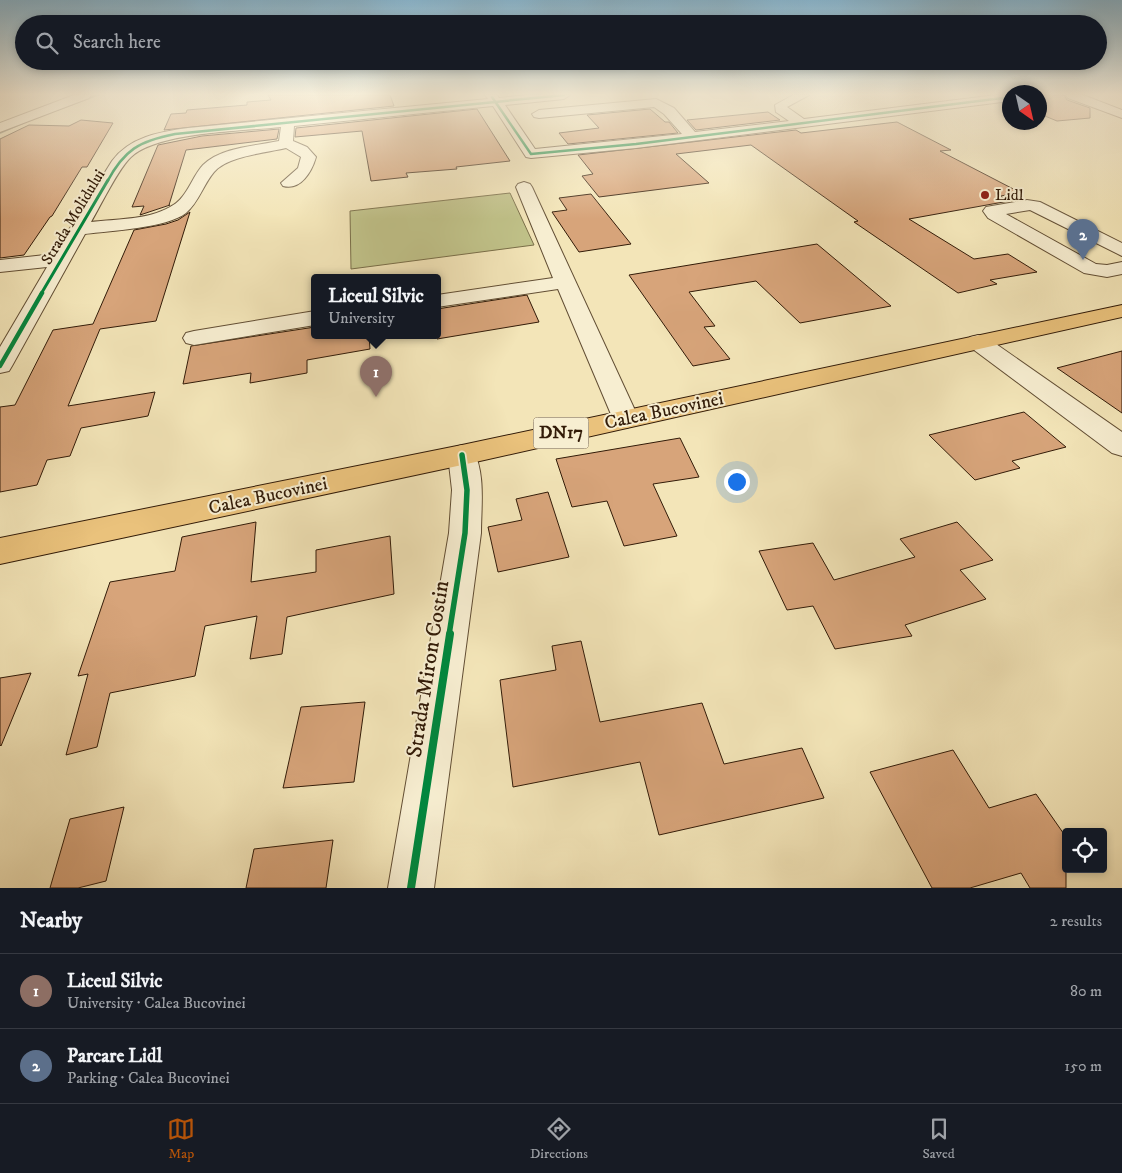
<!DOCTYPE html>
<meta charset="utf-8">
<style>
:root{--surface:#171b24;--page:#20242c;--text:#f1f3f6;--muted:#9ea1a6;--line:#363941;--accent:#b45309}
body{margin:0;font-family:"IM FELL DW Pica",serif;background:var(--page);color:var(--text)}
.controls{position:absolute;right:15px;bottom:15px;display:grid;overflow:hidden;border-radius:5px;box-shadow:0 2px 8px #0003}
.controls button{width:45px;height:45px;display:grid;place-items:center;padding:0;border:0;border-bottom:1px solid var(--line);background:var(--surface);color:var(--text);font:25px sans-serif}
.compass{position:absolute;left:1002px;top:85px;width:45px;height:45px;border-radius:50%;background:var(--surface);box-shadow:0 2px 8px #0003;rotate:146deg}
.you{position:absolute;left:736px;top:481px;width:18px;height:18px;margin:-12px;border:4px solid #fff;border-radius:50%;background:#1a73e8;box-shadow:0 0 0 8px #1a73e833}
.badge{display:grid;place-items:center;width:32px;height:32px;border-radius:50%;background:var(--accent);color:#fff;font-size:16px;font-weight:700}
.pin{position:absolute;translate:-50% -41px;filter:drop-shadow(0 1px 2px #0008)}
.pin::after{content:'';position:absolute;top:26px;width:18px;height:15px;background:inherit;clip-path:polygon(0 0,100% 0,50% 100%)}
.popup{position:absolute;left:311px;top:274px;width:130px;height:65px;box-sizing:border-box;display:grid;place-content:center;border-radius:5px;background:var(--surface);filter:drop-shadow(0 1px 4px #0005);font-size:16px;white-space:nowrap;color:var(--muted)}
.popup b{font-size:19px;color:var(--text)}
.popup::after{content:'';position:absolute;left:50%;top:100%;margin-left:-10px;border:10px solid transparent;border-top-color:var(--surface)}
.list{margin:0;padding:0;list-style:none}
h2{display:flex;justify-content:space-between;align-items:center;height:65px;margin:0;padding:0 20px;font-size:21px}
h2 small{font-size:16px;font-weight:400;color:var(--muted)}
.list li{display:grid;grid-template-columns:32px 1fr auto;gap:15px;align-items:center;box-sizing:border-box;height:75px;padding:0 20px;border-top:1px solid var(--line)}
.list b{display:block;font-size:19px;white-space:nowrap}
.list p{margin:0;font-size:16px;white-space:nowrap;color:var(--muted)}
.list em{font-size:16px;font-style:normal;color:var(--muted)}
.icon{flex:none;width:28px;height:28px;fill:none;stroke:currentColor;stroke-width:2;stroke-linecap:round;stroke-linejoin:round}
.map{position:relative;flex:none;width:1122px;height:888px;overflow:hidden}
.search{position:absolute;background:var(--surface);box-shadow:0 2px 8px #0003;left:15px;right:15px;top:15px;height:55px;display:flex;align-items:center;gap:12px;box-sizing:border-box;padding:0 18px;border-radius:28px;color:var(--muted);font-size:19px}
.sheet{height:215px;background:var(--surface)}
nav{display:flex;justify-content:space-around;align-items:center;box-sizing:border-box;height:70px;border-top:1px solid var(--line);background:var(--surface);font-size:14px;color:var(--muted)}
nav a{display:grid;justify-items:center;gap:2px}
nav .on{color:var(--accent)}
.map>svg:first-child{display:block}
.green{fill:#c1c38a;stroke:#7a6f49}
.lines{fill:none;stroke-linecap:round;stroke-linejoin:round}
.stream{fill:#717d6d;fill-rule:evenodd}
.building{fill:#d7a47a;stroke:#321b08}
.minor-casing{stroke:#624e34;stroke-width:2}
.highway-casing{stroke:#321b08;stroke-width:2}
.minor{fill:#f7eed1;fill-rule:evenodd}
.highway{fill:#eac27c;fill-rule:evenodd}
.cycleway-far4-casing{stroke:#f7eed1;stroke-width:4.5}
.cycleway-far3-casing{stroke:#f7eed1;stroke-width:5}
.cycleway-far2-casing{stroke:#f7eed1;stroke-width:7}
.cycleway-far1-casing{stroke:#f7eed1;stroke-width:9}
.cycleway-casing{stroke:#f7eed1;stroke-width:11}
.cycleway-far4{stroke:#00873e;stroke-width:2.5}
.cycleway-far3{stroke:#00873e;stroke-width:3}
.cycleway-far2{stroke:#00873e;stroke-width:4.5}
.cycleway-far1{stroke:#00873e;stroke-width:5.5}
.cycleway{stroke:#00873e;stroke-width:8}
.poi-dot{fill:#8f2418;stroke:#f7eed1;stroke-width:2}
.labels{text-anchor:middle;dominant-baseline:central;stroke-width:4;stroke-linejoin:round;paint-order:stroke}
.far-poi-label{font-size:16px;fill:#321b08;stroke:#f7eed1;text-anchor:start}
.far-street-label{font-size:16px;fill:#321b08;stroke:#f7eed1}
.shield{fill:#f7eed1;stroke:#6d5a44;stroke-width:1}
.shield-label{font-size:18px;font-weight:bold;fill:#321b08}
.street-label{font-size:19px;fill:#321b08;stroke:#f7eed1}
.near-street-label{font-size:22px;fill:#321b08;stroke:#f7eed1}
</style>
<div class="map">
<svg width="1122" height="888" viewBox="0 0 1122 888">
<rect width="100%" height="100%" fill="#f3e5b8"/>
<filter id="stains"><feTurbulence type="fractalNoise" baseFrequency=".004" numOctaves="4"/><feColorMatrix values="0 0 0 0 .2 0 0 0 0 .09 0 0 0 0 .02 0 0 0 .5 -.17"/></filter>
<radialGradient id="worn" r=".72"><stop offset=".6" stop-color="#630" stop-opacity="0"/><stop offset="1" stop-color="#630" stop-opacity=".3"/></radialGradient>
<path class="green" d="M 510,193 L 534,245 L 351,269 L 350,211 Z"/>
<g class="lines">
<path class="stream" d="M 94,95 L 100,95 L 57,111 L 54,110 Z
M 19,123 L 23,124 L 0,134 L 0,131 Z"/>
</g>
<path class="building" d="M 268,95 L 390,95 L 394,106 L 164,130 L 171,114 L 186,113 L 187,110 L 247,105 L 247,102 L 271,100 Z
M 1040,95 L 1064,95 L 1067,100 L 1090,108 L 1090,118 L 1057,121 L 1040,114 Z
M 477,109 L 510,161 L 456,167 L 457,169 L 406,173 L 408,177 L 371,181 L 362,131 L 295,137 L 296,128 Z
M 650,109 L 665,122 L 669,122 L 678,133 L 568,144 L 559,133 L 599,128 L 587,115 Z
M 768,112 L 780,120 L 696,130 L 687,120 Z
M 81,120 L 113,123 L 87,167 L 82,167 L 52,216 L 50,217 L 24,255 L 0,258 L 0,139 L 29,125 L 69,126 Z
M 897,122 L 951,150 L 940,151 L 1021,193 L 1000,196 L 1009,201 L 909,219 L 974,259 L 1008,254 L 1037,272 L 990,280 L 997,284 L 958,293 L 854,222 L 858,221 L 751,145 L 676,154 L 709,183 L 599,197 L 582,176 L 593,174 L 578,155 L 796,130 L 801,133 Z
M 279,129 L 277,139 L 186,150 L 169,205 L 170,205 L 140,215 L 144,206 L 132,207 L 158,145 L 202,136 Z
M 591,194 L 631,244 L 579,252 L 552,212 L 567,210 L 559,198 Z
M 190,212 L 156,321 L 100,329 L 68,406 L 155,392 L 148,416 L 81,428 L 70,456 L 47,460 L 37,485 L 0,492 L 0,407 L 15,405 L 53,330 L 93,324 L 134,230 L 166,224 L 178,220 Z
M 817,244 L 891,306 L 800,323 L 756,281 L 689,292 L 715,326 L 704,327 L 730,359 L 693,366 L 629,275 Z
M 527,295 L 539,322 L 437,339 L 437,309 Z
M 315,327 L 315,336 L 369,336 L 370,349 L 307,360 L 307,373 L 250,383 L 251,373 L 183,384 L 191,346 Z
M 1122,351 L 1122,413 L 1057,368 Z
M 1024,412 L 1066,447 L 1012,461 L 1020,468 L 975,480 L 929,435 Z
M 680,438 L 699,477 L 653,484 L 677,536 L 624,546 L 607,501 L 572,507 L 556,459 Z
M 548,492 L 569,557 L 498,572 L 488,527 L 522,520 L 516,499 Z
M 256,522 L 251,582 L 316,572 L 316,550 L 390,536 L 394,594 L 287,617 L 282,654 L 250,659 L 257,616 L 205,626 L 195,676 L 110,693 L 97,747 L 66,755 L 88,674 L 78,676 L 110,582 L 175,571 L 182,537 Z
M 957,522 L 993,560 L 960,570 L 986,599 L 905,625 L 912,636 L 835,649 L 813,606 L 787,610 L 759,551 L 813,543 L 834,580 L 915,557 L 900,539 Z
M 581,641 L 600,722 L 702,703 L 724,764 L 802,748 L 824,798 L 659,835 L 640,762 L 513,787 L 500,680 L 556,670 L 552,646 Z
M 31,673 L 1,746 L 0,745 L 0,678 Z
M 365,702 L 354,782 L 283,788 L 301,707 Z
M 953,750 L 989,808 L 1036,794 L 1066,837 L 1066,888 L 1030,888 L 1021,873 L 970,888 L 932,888 L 870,772 Z
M 124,807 L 106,881 L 78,888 L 50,888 L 70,819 Z
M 333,840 L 326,888 L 246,888 L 254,849 Z"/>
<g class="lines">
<g class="minor-casing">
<path id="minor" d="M 74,95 L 91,95 L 89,98 L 0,132 L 0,123 Z
M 485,95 L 497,95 L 499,98 L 527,95 L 570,95 L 564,99 L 505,105 L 535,149 L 682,134 L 664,114 L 654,107 L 539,118 L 534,117 L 532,114 L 539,110 L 656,99 L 674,108 L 695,132 L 789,121 L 776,112 L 775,105 L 793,95 L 809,95 L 787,107 L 804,119 L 996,95 L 1010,95 L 1010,101 L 636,148 L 531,158 L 526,157 L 493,106 L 294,126 L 293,141 L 307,147 L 316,157 C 312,171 301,191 283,186 L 281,183 L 298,168 L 301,157 L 286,148 C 266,153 227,156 214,172 C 203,185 199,202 186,213 C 167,228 109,231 85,234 L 12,366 L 9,371 L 0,373 L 0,347 L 47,267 L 0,272 L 0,260 L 54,254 L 112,161 C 130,137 159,132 188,128 L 488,99 ZM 281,127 L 279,141 C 255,146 221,147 203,165 C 191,178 187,199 170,207 C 147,220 117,219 91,222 C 101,205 118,169 131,157 C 157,132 245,131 281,127 Z
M 1066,95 L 1083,95 L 1122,110 L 1122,118 L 1068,98 Z
M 524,182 L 530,184 L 532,187 L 639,419 L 635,425 L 626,428 L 617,425 L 613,419 L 558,289 L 437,307 L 437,295 L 553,278 L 516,187 L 518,184 Z
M 1027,200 L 1040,202 L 1122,243 L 1122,256 L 1030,210 L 1006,214 L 1096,264 L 1107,265 L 1122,262 L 1122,274 L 1107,277 L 1084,273 L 988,218 L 983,211 L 986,207 Z
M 315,311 L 315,325 L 194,345 L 186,343 L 183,338 L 186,333 L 194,331 Z
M 978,335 L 986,337 L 1122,432 L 1122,456 L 1112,453 L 970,347 L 966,342 L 970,337 Z
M 462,445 L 472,448 C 486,472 481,506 481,533 L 434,888 L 388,888 L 449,533 L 452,490 L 448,455 L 452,448 Z"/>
</g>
<g class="highway-casing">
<path id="highway" d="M 1122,305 L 1122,317 L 462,465 L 0,564 L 0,538 L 462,445 Z"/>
</g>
<use href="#minor" class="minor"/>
<use href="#highway" class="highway"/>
<g class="cycleway-far4-casing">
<path id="cycleway-far4" d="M 492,97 L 531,154 L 636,144 L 1010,97
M 107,182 C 124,150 139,141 175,134 L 564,95"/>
</g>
<g class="cycleway-far3-casing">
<path id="cycleway-far3" d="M 41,294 L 108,180"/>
</g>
<g class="cycleway-far2-casing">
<path id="cycleway-far2" d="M 0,366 L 42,293"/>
</g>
<g class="cycleway-far1-casing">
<path id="cycleway-far1" d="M 449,635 L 465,533 L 467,490 L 462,455"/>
</g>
<g class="cycleway-casing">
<path id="cycleway" d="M 411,888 L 450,634"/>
</g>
<use href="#cycleway-far4" class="cycleway-far4"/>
<use href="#cycleway-far3" class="cycleway-far3"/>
<use href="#cycleway-far2" class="cycleway-far2"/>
<use href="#cycleway-far1" class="cycleway-far1"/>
<use href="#cycleway" class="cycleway"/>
</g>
<linearGradient id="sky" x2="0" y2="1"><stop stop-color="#89b8d2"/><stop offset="0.43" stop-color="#faf3df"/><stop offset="1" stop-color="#faf3df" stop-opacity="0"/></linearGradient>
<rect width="1122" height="219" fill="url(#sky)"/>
<circle class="poi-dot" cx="985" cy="195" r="5"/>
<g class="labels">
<g class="far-poi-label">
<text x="995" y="195">Lidl</text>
</g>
<g class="far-street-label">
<text transform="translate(73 217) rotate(-59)">Strada Molidului</text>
</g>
<rect class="shield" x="533.5" y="417.5" width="55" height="31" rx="4"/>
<g class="shield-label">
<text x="561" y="433">DN17</text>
</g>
<g class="street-label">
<text transform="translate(664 411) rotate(-12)">Calea Bucovinei</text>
<text transform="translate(268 496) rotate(-12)">Calea Bucovinei</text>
</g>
<g class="near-street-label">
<text transform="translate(428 669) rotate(-81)">Strada Miron Costin</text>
</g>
</g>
<rect width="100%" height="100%" filter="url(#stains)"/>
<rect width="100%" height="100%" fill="url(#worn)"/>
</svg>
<div class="controls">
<button><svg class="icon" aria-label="locate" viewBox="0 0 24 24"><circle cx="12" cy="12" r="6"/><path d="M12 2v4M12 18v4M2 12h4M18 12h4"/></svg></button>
</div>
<svg class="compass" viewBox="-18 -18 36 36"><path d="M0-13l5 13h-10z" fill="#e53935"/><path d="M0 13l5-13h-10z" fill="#9ea1a6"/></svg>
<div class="you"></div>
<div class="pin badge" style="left:376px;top:397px;background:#8d6e63">1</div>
<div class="popup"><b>Liceul Silvic</b>University</div>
<div class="pin badge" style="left:1083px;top:260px;background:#5c6f8a">2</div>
<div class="search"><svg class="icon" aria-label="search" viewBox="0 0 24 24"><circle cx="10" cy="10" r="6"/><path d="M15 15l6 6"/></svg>Search here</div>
</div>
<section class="sheet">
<h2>Nearby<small>2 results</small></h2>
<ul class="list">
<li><span class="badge" style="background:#8d6e63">1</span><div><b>Liceul Silvic</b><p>University · Calea Bucovinei</p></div><em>80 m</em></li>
<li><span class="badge" style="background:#5c6f8a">2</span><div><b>Parcare Lidl</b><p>Parking · Calea Bucovinei</p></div><em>150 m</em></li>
</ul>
</section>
<nav>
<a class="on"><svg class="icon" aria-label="map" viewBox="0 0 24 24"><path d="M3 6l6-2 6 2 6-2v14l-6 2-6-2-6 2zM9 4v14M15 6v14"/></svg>Map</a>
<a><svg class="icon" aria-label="directions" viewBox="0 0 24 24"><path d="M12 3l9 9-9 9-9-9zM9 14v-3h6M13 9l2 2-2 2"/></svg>Directions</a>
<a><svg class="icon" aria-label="saved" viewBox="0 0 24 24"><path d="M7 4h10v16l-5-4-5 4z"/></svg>Saved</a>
</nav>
